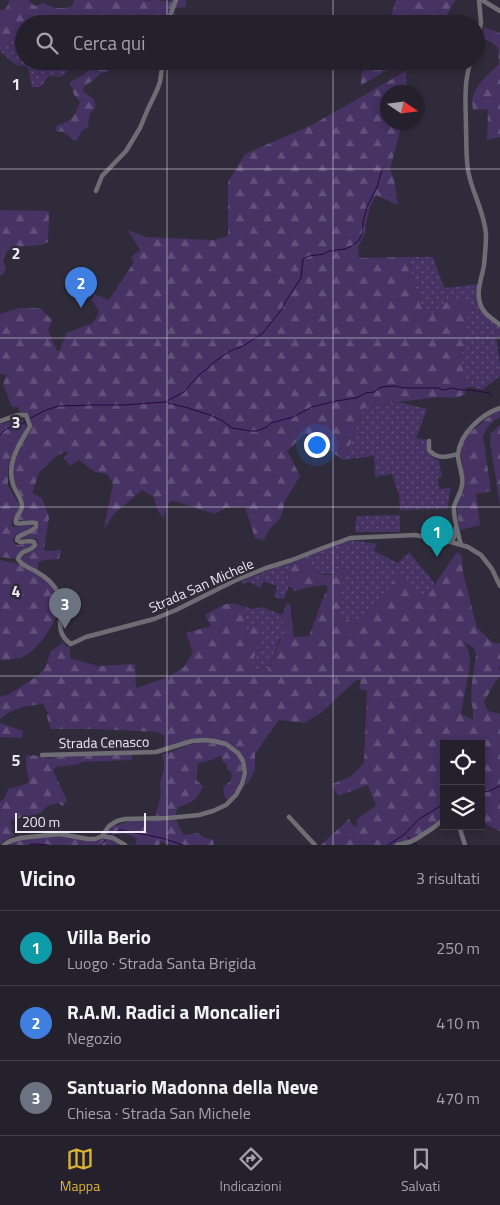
<!DOCTYPE html>
<html lang="it">
<meta charset="utf-8">
<style>
:root{--surface:#24202c;--page:#2c2834;--text:#f1f3f6;--muted:#a3a3a9;--line:#413e48;--accent:#dab333}
body{margin:0;font-family:"Titillium Web",sans-serif;background:var(--page);color:var(--text)}
.controls{position:absolute;right:15px;bottom:15px;display:grid;overflow:hidden;border-radius:0px;box-shadow:0 2px 8px #0003}
.controls button{width:45px;height:45px;display:grid;place-items:center;padding:0;border:0;border-bottom:1px solid var(--line);background:var(--surface);color:var(--text);font:25px sans-serif}
.compass{position:absolute;left:380px;top:85px;width:45px;height:45px;border-radius:50%;background:var(--surface);box-shadow:0 2px 8px #0003;rotate:103deg}
.scale{position:absolute;left:15px;bottom:12px;width:131px;box-sizing:border-box;padding-left:5px;border:2px solid #edeaf4;border-top:0;font-size:14px;line-height:18px;white-space:nowrap;color:#edeaf4;-webkit-text-stroke:4px #302b3a;paint-order:stroke}
.you{position:absolute;left:316px;top:444px;width:18px;height:18px;margin:-12px;border:4px solid #fff;border-radius:50%;background:#1a73e8;box-shadow:0 0 0 8px #1a73e833}
.badge{display:grid;place-items:center;width:32px;height:32px;border-radius:50%;background:var(--accent);color:#fff;font-size:16px;font-weight:700}
.pin{position:absolute;translate:-50% -41px;filter:drop-shadow(0 1px 2px #0008)}
.pin::after{content:'';position:absolute;top:26px;width:18px;height:15px;background:inherit;clip-path:polygon(0 0,100% 0,50% 100%)}
.list{margin:0;padding:0;list-style:none}
h2{display:flex;justify-content:space-between;align-items:center;height:65px;margin:0;padding:0 20px;font-size:21px}
h2 small{font-size:16px;font-weight:400;color:var(--muted)}
.list li{display:grid;grid-template-columns:32px 1fr auto;gap:15px;align-items:center;box-sizing:border-box;height:75px;padding:0 20px;border-top:1px solid var(--line)}
.list b{display:block;font-size:19px;white-space:nowrap}
.list p{margin:0;font-size:16px;white-space:nowrap;color:var(--muted)}
.list em{font-size:16px;font-style:normal;color:var(--muted)}
.icon{flex:none;width:28px;height:28px;fill:none;stroke:currentColor;stroke-width:2;stroke-linecap:round;stroke-linejoin:round}
.map{position:relative;flex:none;width:500px;height:845px;overflow:hidden}
.search{position:absolute;background:var(--surface);box-shadow:0 2px 8px #0003;left:15px;right:15px;top:15px;height:55px;display:flex;align-items:center;gap:12px;box-sizing:border-box;padding:0 18px;border-radius:28px;color:var(--muted);font-size:19px}
.sheet{height:290px;background:var(--surface)}
nav{display:flex;justify-content:space-around;align-items:center;box-sizing:border-box;height:70px;border-top:1px solid var(--line);background:var(--surface);font-size:14px;color:var(--muted)}
nav a{display:grid;justify-items:center;gap:2px}
nav .on{color:var(--accent)}
.map>svg:first-child{display:block}
.grass{fill:url(#grass-dots)}
.forest{fill:url(#forest-firs);fill-rule:evenodd}
.lines{fill:none;stroke-linecap:round;stroke-linejoin:round}
.stream{stroke:#260646;stroke-width:1}
.minor{stroke:#6f6d74;stroke-width:4.5}
.grid{fill:none;stroke:#edeaf4;stroke-width:1;stroke-opacity:0.55}
.labels{text-anchor:middle;dominant-baseline:central;stroke-width:5;stroke-linejoin:round;paint-order:stroke}
.street-label{font-size:14px;fill:#edeaf4;stroke:#302b3a}
.grid-label{font-size:16px;text-anchor:middle;font-weight:bold;fill:#edeaf4;stroke:#302b3a;stroke-width:5;stroke-linejoin:round;paint-order:stroke}
</style>
<div class="map">
<svg width="500" height="845" viewBox="0 0 500 845">
<defs>
<pattern id="grass-dots" width="8" height="8" patternUnits="userSpaceOnUse" patternTransform="scale(1.25)"><rect width="8" height="8" fill="#463263"/><path d="M2 2h.1M6 6h.1" fill="none" stroke="#61507a" stroke-width="1.8" stroke-linecap="round"/></pattern>
<pattern id="forest-firs" width="22" height="20" patternUnits="userSpaceOnUse" patternTransform="scale(1.25)"><rect width="22" height="20" fill="#463263"/><path d="M5 1l3.5 6h-7zM16 11l3.5 6h-7z" fill="#61507a"/></pattern>
</defs>
<rect width="100%" height="100%" fill="#302b3a"/>
<path class="grass" d="M 23,36 L 24,61 C 30,61 36,62 41,62 C 48,63 56,61 63,61 L 64,66 L 68,66 L 69,61 L 78,61 L 62,77 L 48,76 L 41,87 L 32,87 L 28,67 L 16,65 L 0,51 L 4,50 L 4,40 L 8,37 L 11,38 Z
M 408,257 L 433,257 L 443,285 L 446,288 L 478,284 C 474,310 481,312 500,328 L 500,337 L 496,337 L 500,365 L 500,376 L 482,390 L 473,387 L 466,387 L 461,358 L 466,335 L 451,298 L 431,315 L 421,307 Z
M 398,402 L 427,409 L 416,438 L 428,440 C 426,451 430,456 439,461 L 442,477 L 438,478 L 439,489 L 451,488 L 447,509 L 400,510 L 399,495 L 392,474 L 375,477 L 374,456 L 343,460 L 350,445 L 364,408 Z
M 400,515 L 400,532 L 355,532 L 356,519 L 359,516 Z
M 352,540 L 377,544 L 374,551 L 398,563 L 409,552 L 435,584 L 423,596 L 399,575 L 359,625 L 340,616 L 340,593 L 345,573 C 328,576 311,574 300,559 L 320,550 Z
M 292,563 L 294,566 L 288,576 L 289,586 L 284,599 L 274,597 L 277,586 L 263,581 L 260,588 L 250,582 L 243,584 L 242,581 L 268,570 Z
M 242,606 L 253,609 L 262,607 L 282,615 L 285,638 L 280,638 L 267,673 L 251,667 L 261,637 L 249,632 L 245,625 Z"/>
<path class="forest" d="M 9,0 L 28,0 L 35,6 L 43,3 L 55,8 L 65,8 L 72,6 L 74,2 L 74,0 L 142,0 C 147,1 149,1 153,0 C 159,0 164,1 169,2 L 171,0 L 186,0 L 186,7 L 175,8 L 174,11 L 176,15 L 174,24 L 24,24 L 24,37 C 18,36 13,39 7,38 L 4,40 L 6,47 L 4,50 L 0,51 L 0,10 C 7,10 8,6 9,0 Z
M 396,0 L 456,0 C 450,7 446,14 448,24 L 385,24 L 391,16 Z
M 484,27 L 500,33 L 500,137 L 487,140 L 488,109 L 473,110 C 473,109 472,102 472,102 C 473,86 489,74 499,64 L 498,48 L 490,41 L 481,38 Z
M 96,61 L 125,61 L 114,70 L 101,73 L 92,81 L 86,85 L 83,88 L 84,92 C 89,96 97,99 95,107 C 94,110 91,112 90,114 C 88,117 89,123 88,127 L 82,131 L 77,140 L 73,140 L 64,132 L 56,131 L 56,126 C 74,119 73,119 80,102 L 73,93 L 73,88 L 70,86 L 70,82 L 81,76 L 88,71 Z
M 366,61 L 404,61 L 361,85 L 361,76 Z
M 406,71 L 407,92 L 388,92 L 388,122 L 404,123 L 400,131 L 390,169 L 394,178 L 398,205 L 376,195 L 370,207 L 366,223 L 364,235 L 358,247 L 359,258 L 408,257 L 421,307 L 431,315 L 451,298 L 469,301 L 466,335 L 461,358 L 466,387 L 465,394 L 457,398 L 440,397 L 398,402 L 364,408 L 350,445 L 343,460 L 306,433 L 287,451 L 300,476 L 285,501 L 281,517 L 269,530 L 264,540 L 255,538 L 245,507 L 225,508 L 215,514 L 178,502 L 170,501 L 166,509 L 163,518 L 157,509 L 154,497 L 142,490 L 115,513 L 104,529 L 113,484 L 107,474 L 95,472 L 79,460 L 70,466 L 64,458 L 68,453 L 67,451 L 56,456 L 39,473 L 32,493 L 42,498 L 49,517 L 44,550 L 49,551 L 61,550 L 59,559 L 45,560 L 38,562 L 38,570 C 31,567 23,566 21,557 L 35,549 L 38,544 L 37,539 L 31,538 L 20,539 L 20,538 C 28,533 33,534 39,526 L 36,521 L 17,520 L 21,514 L 24,507 L 23,501 L 15,483 L 12,471 L 13,463 L 29,430 L 26,418 L 20,416 L 20,413 L 18,407 L 12,407 L 3,384 L 7,375 L 0,374 L 0,314 L 19,308 L 40,308 L 52,320 L 48,330 L 57,351 L 61,349 L 61,344 L 64,341 L 66,333 L 93,323 L 99,312 L 92,300 L 94,294 L 109,300 L 134,262 L 131,257 L 140,250 L 128,231 L 130,231 L 146,237 L 214,240 L 228,236 L 228,182 L 245,154 L 312,125 Z
M 0,210 L 49,211 L 48,242 L 41,245 L 17,247 L 6,252 L 3,259 L 6,270 L 3,274 L 0,276 Z
M 500,410 L 500,417 C 491,421 487,428 483,436 L 491,491 L 476,494 L 480,525 L 460,530 C 459,521 455,511 458,503 C 460,496 464,493 464,485 C 466,469 455,450 466,436 C 469,432 474,429 478,426 C 485,420 492,413 500,410 Z
M 19,419 C 24,421 26,423 26,429 L 10,459 L 8,471 L 8,486 L 20,506 C 19,508 19,511 18,512 C 14,518 11,518 12,527 C 19,527 25,525 32,525 L 33,527 L 16,536 L 12,539 L 14,543 L 17,545 L 32,543 L 33,545 C 26,549 18,551 16,559 L 0,557 L 0,424 Z
M 500,425 L 500,505 L 490,442 L 491,433 Z
M 457,552 L 462,556 L 463,572 L 477,628 L 491,641 L 497,644 L 500,643 L 500,666 L 499,668 L 500,671 L 500,677 L 495,682 L 484,702 L 488,711 L 500,714 L 500,831 L 481,822 L 481,744 L 444,744 L 444,817 C 433,823 425,834 414,839 C 407,841 400,842 394,845 L 321,845 L 349,819 L 354,827 L 358,824 L 356,820 L 376,806 L 368,785 L 338,796 L 332,784 L 350,777 L 364,763 L 367,691 L 359,689 L 361,680 L 356,680 L 321,713 L 304,723 L 279,720 L 255,754 L 255,770 L 248,783 L 244,787 L 248,773 L 244,760 L 227,743 L 203,738 L 164,749 L 165,742 L 164,735 L 157,732 L 98,729 L 51,729 L 47,717 L 48,713 L 43,704 C 30,705 8,709 0,720 L 0,696 L 8,695 L 39,675 L 45,668 L 51,651 L 64,642 L 66,647 L 70,645 L 70,658 L 98,666 L 135,664 L 136,688 L 168,677 L 184,667 L 193,652 L 186,633 L 211,626 L 205,615 C 218,608 227,599 242,606 L 245,625 L 249,632 L 256,624 L 262,626 L 261,637 L 251,667 L 267,673 L 281,638 L 285,637 L 282,615 L 287,603 L 291,606 L 291,615 L 294,637 L 309,636 L 324,596 L 328,590 L 326,585 L 314,586 L 295,591 L 289,586 L 288,576 L 291,568 L 294,566 L 292,563 L 300,559 C 307,568 322,577 334,575 C 336,574 340,572 342,571 L 345,573 L 340,593 L 340,616 L 359,625 L 399,574 L 423,595 L 435,584 ZM 464,642 L 474,648 L 476,655 L 472,682 L 471,700 L 473,710 L 473,720 L 461,714 L 470,664 L 469,652 Z
M 0,560 C 6,562 13,562 19,564 C 21,565 23,567 25,568 C 58,584 70,600 47,633 C 40,644 29,657 15,659 C 10,660 5,660 0,660 Z
M 0,723 L 23,731 L 22,738 L 0,737 Z
M 204,741 C 244,745 254,771 228,802 L 224,795 L 223,787 C 230,782 233,780 231,772 L 227,769 L 227,764 L 223,762 L 221,756 C 216,757 213,760 208,761 C 204,762 201,762 198,763 C 198,769 196,774 197,781 L 200,783 L 203,786 C 197,800 192,803 178,807 L 175,816 L 155,817 L 161,795 L 160,783 L 164,768 L 164,763 L 162,754 C 176,751 189,744 204,741 Z
M 133,754 L 131,760 L 81,762 L 79,764 L 56,767 L 53,771 L 67,800 L 63,806 L 57,803 L 46,807 L 41,813 L 11,820 L 12,832 L 15,835 L 4,841 L 0,845 L 0,802 L 5,798 L 8,789 L 26,784 L 29,782 C 28,773 25,765 26,755 L 32,756 L 33,755 L 52,759 L 53,756 Z
M 176,819 C 178,826 181,829 184,835 L 198,833 L 205,838 L 213,840 L 214,845 L 170,845 L 161,841 L 159,845 L 135,845 L 137,839 C 130,834 122,832 113,835 L 111,840 L 121,845 L 6,845 C 36,832 70,836 102,838 L 112,827 L 130,821 Z"/>
<g class="lines">
<path class="stream" d="M 165,402 L 184,392 L 197,377 L 217,360 L 230,351 L 243,346 L 262,334 L 282,309 L 286,301 L 301,278 L 303,259 L 309,256 L 324,254 L 329,251 L 345,249 L 352,246 L 359,240 L 363,232 L 363,222 L 367,207 L 377,187 L 382,169 L 384,168
M 185,407 L 210,415 L 223,421 L 232,428 L 251,431 L 257,431 L 267,427 L 271,423 L 293,417 L 312,407 L 336,401 L 356,398 L 366,393 L 374,392 L 381,387 L 394,386 L 405,388 L 437,388 L 445,390 L 451,388 L 461,390 L 471,390 L 489,393 L 492,396
M 29,419 L 46,410 L 59,406 L 92,405 L 123,405 L 165,402 L 184,407
M 0,435 L 6,429 L 26,422
M 481,792 L 489,791 L 500,786
M 109,835 L 113,832 L 121,830 L 162,838 L 183,845
M 408,837 L 410,839
M 414,843 L 417,845
M 29,845 L 33,844 L 49,845
M 100,845 L 106,840
M 388,845 L 405,834 L 419,819 L 444,804"/>
<path class="minor" d="M 482,0 L 500,11
M 167,24 L 176,0
M 476,46 L 481,23 L 479,0
M 471,61 C 463,83 466,107 466,130 C 467,147 465,163 470,179 C 475,198 485,215 486,235 C 486,245 485,255 484,265 C 482,278 476,290 480,303 C 482,313 493,319 500,325
M 96,191 L 102,176 L 126,151 L 140,128 L 147,111 L 157,90 L 160,82 L 163,61
M 0,421 L 18,415 L 26,415 L 30,426 C 20,444 6,462 13,484 C 15,491 22,499 22,506 C 22,513 14,516 16,523 C 22,525 29,521 36,523 L 36,527 C 31,532 24,533 18,537 L 17,540 L 20,542 L 30,541 L 34,542 L 35,545 C 31,552 21,549 18,559 C 23,567 29,567 37,572 C 46,577 54,584 59,594 C 66,611 51,631 71,644 L 86,637 L 154,619 L 176,610 L 234,581 L 266,568 L 292,560 L 320,549 L 350,538 L 415,535 L 451,542 L 468,547 L 481,555 L 492,569 L 500,586
M 429,441 L 429,450 C 438,460 446,457 458,454
M 451,542 L 454,537 L 456,527
M 461,545 C 459,537 453,515 454,507 C 456,499 461,493 462,485 C 464,475 458,465 458,455 C 459,434 482,414 500,408
M 289,817 L 315,845
M 459,826 L 465,845
M 102,836 L 113,838 L 125,845
M 4,845 L 8,842 L 20,838 L 60,834 L 88,839 L 95,839 L 102,836 L 109,826 L 117,821 L 125,819 L 168,818 L 199,815 L 213,811 L 226,805 L 236,795 L 242,784 L 245,773 L 243,761 L 238,753 L 226,744 L 214,741 L 204,740 L 192,741 L 156,752 L 42,755
M 397,845 L 410,842 L 416,839 L 433,828 L 444,819"/>
</g>
<path class="grid" d="M 167,0 L 167,24M 333,0 L 333,24M 167,61 L 167,845M 333,61 L 333,845M 0,169 L 500,169M 0,338 L 500,338M 0,507 L 500,507M 0,676 L 500,676"/>
<g class="labels">
<g class="street-label">
<text transform="translate(201 585) rotate(-24)">Strada San Michele</text>
<text transform="translate(104 742) rotate(-1)">Strada Cenasco</text>
</g>
</g>
<g class="grid-label">
<text x="16" y="90">1</text>
<text x="16" y="259">2</text>
<text x="16" y="428">3</text>
<text x="16" y="597">4</text>
<text x="16" y="766">5</text>
</g>
</svg>
<div class="controls">
<button><svg class="icon" aria-label="locate" viewBox="0 0 24 24"><circle cx="12" cy="12" r="6"/><path d="M12 2v4M12 18v4M2 12h4M18 12h4"/></svg></button>
<button><svg class="icon" aria-label="layers" viewBox="0 0 24 24"><path d="M12 4l9 5-9 5-9-5zM3 14l9 5 9-5"/></svg></button>
</div>
<svg class="compass" viewBox="-18 -18 36 36"><path d="M0-13l5 13h-10z" fill="#e53935"/><path d="M0 13l5-13h-10z" fill="#a3a3a9"/></svg>
<div class="scale">200 m</div>
<div class="you"></div>
<div class="pin badge" style="left:437px;top:557px;background:#0f9aa8">1</div>
<div class="pin badge" style="left:81px;top:308px;background:#3f7fe0">2</div>
<div class="pin badge" style="left:65px;top:629px;background:#6b7280">3</div>
<div class="search"><svg class="icon" aria-label="search" viewBox="0 0 24 24"><circle cx="10" cy="10" r="6"/><path d="M15 15l6 6"/></svg>Cerca qui</div>
</div>
<section class="sheet">
<h2>Vicino<small>3 risultati</small></h2>
<ul class="list">
<li><span class="badge" style="background:#0f9aa8">1</span><div><b>Villa Berio</b><p>Luogo · Strada Santa Brigida</p></div><em>250 m</em></li>
<li><span class="badge" style="background:#3f7fe0">2</span><div><b>R.A.M. Radici a Moncalieri</b><p>Negozio</p></div><em>410 m</em></li>
<li><span class="badge" style="background:#6b7280">3</span><div><b>Santuario Madonna della Neve</b><p>Chiesa · Strada San Michele</p></div><em>470 m</em></li>
</ul>
</section>
<nav>
<a class="on"><svg class="icon" aria-label="map" viewBox="0 0 24 24"><path d="M3 6l6-2 6 2 6-2v14l-6 2-6-2-6 2zM9 4v14M15 6v14"/></svg>Mappa</a>
<a><svg class="icon" aria-label="directions" viewBox="0 0 24 24"><path d="M12 3l9 9-9 9-9-9zM9 14v-3h6M13 9l2 2-2 2"/></svg>Indicazioni</a>
<a><svg class="icon" aria-label="saved" viewBox="0 0 24 24"><path d="M7 4h10v16l-5-4-5 4z"/></svg>Salvati</a>
</nav>
